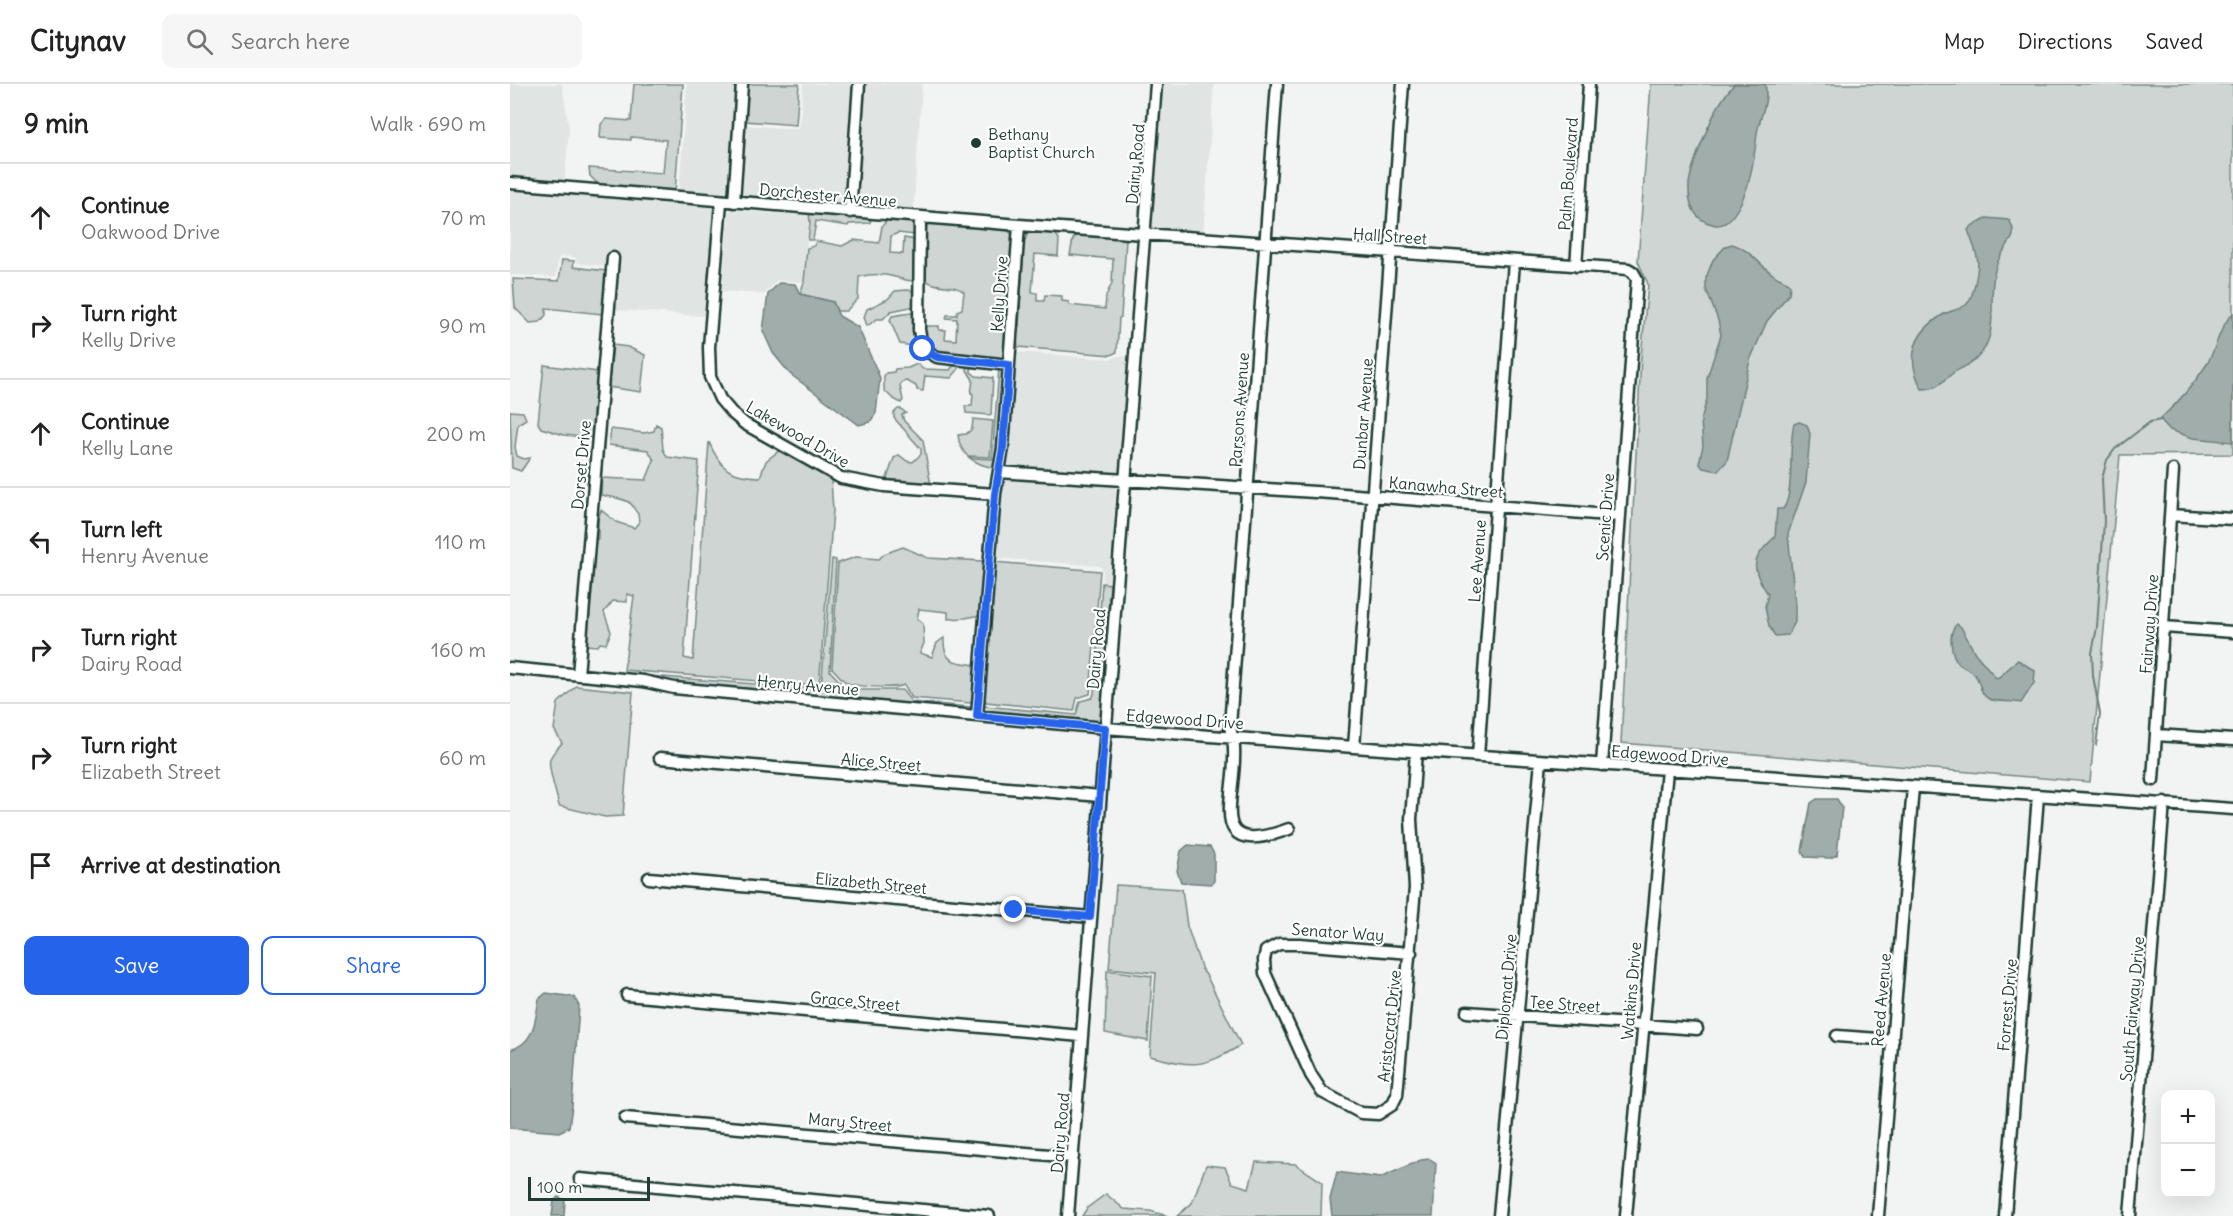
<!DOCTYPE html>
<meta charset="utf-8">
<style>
:root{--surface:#fff;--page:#f6f6f6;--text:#222;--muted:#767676;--line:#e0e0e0;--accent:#2563eb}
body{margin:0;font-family:Delius,sans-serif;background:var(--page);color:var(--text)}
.controls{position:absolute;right:18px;bottom:18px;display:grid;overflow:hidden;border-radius:12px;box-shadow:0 6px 24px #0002}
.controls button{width:54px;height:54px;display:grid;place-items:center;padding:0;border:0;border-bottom:2px solid var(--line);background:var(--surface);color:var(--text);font:30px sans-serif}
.scale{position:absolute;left:18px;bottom:15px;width:122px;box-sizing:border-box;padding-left:6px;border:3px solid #1f3d34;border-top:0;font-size:16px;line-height:21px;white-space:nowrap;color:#1f3d34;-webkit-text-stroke:4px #fff;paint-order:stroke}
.stop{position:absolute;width:18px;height:18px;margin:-14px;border:4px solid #2563eb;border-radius:50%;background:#fff}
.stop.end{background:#2563eb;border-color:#fff;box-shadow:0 2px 6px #0008}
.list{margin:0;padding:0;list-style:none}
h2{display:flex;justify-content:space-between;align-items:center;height:78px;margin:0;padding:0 24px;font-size:26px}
h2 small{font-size:20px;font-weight:400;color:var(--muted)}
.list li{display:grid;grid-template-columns:39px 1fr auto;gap:18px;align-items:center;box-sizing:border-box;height:108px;padding:0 24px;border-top:2px solid var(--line)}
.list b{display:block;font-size:22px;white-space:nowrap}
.list p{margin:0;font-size:20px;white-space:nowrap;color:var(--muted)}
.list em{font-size:20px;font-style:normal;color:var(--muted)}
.actions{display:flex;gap:12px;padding:18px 24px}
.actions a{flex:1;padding:14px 0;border:2px solid var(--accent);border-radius:12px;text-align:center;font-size:21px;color:var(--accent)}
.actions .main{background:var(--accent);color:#fff}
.icon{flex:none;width:33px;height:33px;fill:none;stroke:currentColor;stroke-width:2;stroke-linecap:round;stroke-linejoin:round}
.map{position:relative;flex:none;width:1723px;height:1132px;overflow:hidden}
header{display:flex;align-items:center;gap:36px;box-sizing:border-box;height:84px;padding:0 30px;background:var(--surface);border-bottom:2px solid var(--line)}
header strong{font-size:28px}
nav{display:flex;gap:33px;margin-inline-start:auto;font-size:21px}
.search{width:420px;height:54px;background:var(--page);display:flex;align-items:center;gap:15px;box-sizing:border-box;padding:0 21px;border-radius:12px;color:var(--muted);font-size:22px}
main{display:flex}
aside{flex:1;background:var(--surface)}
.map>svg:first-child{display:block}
.built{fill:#e0e4e3}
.green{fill:#ced5d3;stroke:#768984;stroke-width:1.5}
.water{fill:#a1adaa;stroke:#6d807b;stroke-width:1.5}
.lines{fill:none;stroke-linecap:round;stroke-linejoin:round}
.stream{stroke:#6d807b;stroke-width:2}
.minor-casing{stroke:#1f3d34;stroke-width:15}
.minor{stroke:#fff;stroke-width:10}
.route{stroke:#2563eb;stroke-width:8}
.poi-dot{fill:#1f3d34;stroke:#fff;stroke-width:2}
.labels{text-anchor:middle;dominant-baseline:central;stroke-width:4.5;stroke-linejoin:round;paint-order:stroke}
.poi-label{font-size:16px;fill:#1f3d34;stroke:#fff;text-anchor:start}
.street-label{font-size:16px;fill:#1f3d34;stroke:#fff}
</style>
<header>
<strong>Citynav</strong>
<div class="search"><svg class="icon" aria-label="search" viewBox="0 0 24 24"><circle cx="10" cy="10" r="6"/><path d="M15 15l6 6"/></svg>Search here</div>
<nav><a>Map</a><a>Directions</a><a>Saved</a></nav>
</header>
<main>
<aside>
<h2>9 min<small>Walk · 690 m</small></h2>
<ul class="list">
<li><svg class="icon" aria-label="ahead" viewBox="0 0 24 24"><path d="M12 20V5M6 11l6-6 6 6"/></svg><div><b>Continue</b><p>Oakwood Drive</p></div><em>70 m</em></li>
<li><svg class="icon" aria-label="right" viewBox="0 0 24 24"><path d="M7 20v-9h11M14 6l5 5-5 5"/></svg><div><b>Turn right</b><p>Kelly Drive</p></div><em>90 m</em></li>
<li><svg class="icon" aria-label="ahead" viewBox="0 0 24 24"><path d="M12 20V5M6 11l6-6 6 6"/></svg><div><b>Continue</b><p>Kelly Lane</p></div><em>200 m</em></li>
<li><svg class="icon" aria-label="left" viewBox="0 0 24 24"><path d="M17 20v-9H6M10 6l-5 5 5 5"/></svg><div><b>Turn left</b><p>Henry Avenue</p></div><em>110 m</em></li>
<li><svg class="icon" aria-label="right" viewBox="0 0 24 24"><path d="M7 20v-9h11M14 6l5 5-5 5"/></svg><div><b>Turn right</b><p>Dairy Road</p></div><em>160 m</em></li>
<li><svg class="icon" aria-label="right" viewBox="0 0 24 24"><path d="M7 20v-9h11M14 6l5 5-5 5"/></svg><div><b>Turn right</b><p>Elizabeth Street</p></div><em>60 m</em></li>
<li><svg class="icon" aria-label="arrive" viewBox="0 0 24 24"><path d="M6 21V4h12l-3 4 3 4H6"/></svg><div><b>Arrive at destination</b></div></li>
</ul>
<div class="actions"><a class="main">Save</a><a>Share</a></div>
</aside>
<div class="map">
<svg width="1723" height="1132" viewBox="0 0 1723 1132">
<rect width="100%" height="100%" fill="#f2f3f3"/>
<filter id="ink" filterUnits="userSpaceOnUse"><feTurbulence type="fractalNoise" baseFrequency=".0167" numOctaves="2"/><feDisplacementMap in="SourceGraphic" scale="12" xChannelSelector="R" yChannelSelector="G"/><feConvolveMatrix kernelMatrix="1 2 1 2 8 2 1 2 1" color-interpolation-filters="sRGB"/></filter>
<g filter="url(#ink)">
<path class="built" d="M 0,0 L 52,0 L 59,46 L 54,102 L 169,108 L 177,0 L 233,0 L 234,41 L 286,45 L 290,41 L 293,0 L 412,0 L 403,131 L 218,122 L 215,125 L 207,233 L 96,225 L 98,184 L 95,182 L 67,179 L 65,173 L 51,172 L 48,175 L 46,193 L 3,191 L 0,193 Z
M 651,0 L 704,0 L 693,152 L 638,149 Z
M 219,126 L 299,132 L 294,198 L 267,196 L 254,210 L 212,207 Z
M 505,268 L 601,275 L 608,272 L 620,273 L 608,402 L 606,402 L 600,500 L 592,499 L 593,487 L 590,482 L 485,474 L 487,399 L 496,390 Z"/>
<path class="green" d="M 124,0 L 173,0 L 165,108 L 89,101 L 80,92 L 79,84 L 153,89 L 156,56 L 121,53 L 121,56 L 90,54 L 91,40 L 96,35 L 121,37 Z
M 237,0 L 289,0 L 286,41 L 234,37 Z
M 1141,0 L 1723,0 L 1723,370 L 1610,371 L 1580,698 L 1111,659 L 1131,273 L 1138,200 L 1128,177 Z
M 299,128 L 358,133 L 361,135 L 360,139 L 339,140 L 338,142 L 306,137 L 303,156 L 298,156 L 300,139 Z
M 378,135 L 402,138 L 405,142 L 405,151 L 388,149 L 381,152 L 380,169 L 393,170 L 394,154 L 405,156 L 405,197 C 394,197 394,195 385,193 C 374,190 360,190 349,193 L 348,215 L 336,227 L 327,227 L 323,218 L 290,210 L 294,198 L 297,164 L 304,162 L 306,157 L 332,162 L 344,156 L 369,159 L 372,142 Z
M 419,139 L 496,145 L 504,152 L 495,275 L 428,268 L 417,260 L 414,242 L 429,242 L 429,246 L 436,246 L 435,255 L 446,256 L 447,235 L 436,234 L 437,231 L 447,231 L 447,227 L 452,225 L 454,208 C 442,198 428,206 414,195 L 415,146 Z
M 519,148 L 545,149 L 549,155 L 548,172 L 525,170 L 522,208 L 527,209 L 527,217 L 534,217 L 535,211 L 552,212 L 552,217 L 559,218 L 559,221 L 595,225 L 596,212 L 602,199 L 603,175 L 560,171 L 563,155 L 568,151 L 573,151 L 612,154 L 616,156 L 611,233 L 609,234 L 607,268 L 601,271 L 508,263 L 506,244 L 509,242 L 514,157 Z
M 52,176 L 64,177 L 63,183 L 96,187 L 92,230 L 36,224 L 36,231 L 30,238 L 20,239 L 5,224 L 3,195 L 49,197 Z
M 397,206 L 406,207 L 406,222 L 381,227 L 373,235 L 367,235 L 357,242 L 354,233 L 357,225 L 378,215 L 385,207 Z
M 400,229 L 406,229 L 410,263 L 390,260 L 380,236 L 382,232 Z
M 103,261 L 118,263 L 135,271 L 131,308 L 98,303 Z
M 442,279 L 449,281 L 448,286 L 441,294 L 415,292 L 413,307 L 407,306 L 406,302 L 397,297 L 392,298 L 390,302 L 393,316 L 391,319 L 382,314 L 374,306 L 374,292 L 376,289 L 384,288 L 385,285 L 398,284 L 407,280 L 413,285 L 440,286 L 443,282 Z
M 458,280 L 462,280 L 461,288 L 466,292 L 483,294 L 481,331 L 456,329 L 455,322 L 462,322 L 463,310 L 461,309 L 463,296 L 457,286 Z
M 34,281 L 88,288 L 82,354 L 54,351 L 31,344 L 28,339 Z
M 489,284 L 496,287 L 486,384 L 484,384 C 465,380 450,372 448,351 L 456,350 L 462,345 L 463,335 L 483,337 L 480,373 L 458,372 L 462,374 L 482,375 Z
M 388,325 L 391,325 L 396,329 L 392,331 L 394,337 L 413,356 L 421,402 L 376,397 L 384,374 L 389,371 L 397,377 L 403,378 L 411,370 L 411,365 L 384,334 L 384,329 Z
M 0,327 L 13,328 L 16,335 L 8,340 L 5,363 L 7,372 L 14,375 L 20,374 L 11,387 L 2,384 Z
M 146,340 L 151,343 L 153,365 L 157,373 L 189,377 L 174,574 L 183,576 L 199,358 C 211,386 220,392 250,393 L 256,377 L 270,366 L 289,375 L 321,396 L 323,426 L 309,602 L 114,586 L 124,512 L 117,510 L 117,518 L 103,517 L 94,528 L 101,548 L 96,560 L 90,559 L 88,562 L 75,561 L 82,457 L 88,455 L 88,435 L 91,426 L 106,438 L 124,444 L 129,438 L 128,430 C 125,427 124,424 122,421 C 117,414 99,413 91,411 L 92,394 L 136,396 L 144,376 L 138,366 L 99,361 L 101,345 L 134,349 L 144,347 Z
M 393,463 L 418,474 L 473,477 L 471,531 L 455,534 L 438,535 L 438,528 L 409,525 L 407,535 L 413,540 L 414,559 L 410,569 L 422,573 L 427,559 L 434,554 C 433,580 446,578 466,581 L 465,599 L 461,619 L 402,614 L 394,601 C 386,605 343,603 336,598 C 331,595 327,589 322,584 L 328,479 L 346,473 L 369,475 L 374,470 Z
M 322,475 L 326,476 L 320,587 L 332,600 L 344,606 L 392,606 L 402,618 L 461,623 L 473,619 L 475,622 L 566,631 L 570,617 L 582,614 L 584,610 L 592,499 L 600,500 L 591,638 L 165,600 L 127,591 L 311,605 Z
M 484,478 L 590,487 L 580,610 L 567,614 L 564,627 L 476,618 L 474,611 Z
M 66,602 L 123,608 L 113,732 L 95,733 L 49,722 C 47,710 37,684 40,675 C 42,669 48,664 52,659 L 44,645 L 48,619 Z
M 606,801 L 672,805 L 677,842 L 692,886 L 696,891 L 731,961 C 692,985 683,983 640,972 L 646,889 L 599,884 Z
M 597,886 L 642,892 L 638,957 L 595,949 Z
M 746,1078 L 785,1080 L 812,1098 L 811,1132 L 667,1132 L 682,1119 L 696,1081 L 715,1083 L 722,1099 L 739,1104 Z
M 596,1110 L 614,1125 L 640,1127 L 658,1132 L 572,1132 L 577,1124 Z"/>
<path class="water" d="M 1224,0 L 1255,0 C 1259,19 1250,31 1247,49 C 1244,77 1239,115 1219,136 C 1214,141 1207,142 1202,140 C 1183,136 1178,118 1179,100 C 1181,82 1202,30 1213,15 C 1216,9 1221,5 1224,0 Z
M 1476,134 L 1499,136 C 1502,141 1505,148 1502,154 C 1495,166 1489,170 1485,186 C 1477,215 1491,251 1467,274 C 1460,281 1451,284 1443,289 C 1431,299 1429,304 1412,305 C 1395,273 1404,248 1434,230 C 1441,227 1450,225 1456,221 C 1461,216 1462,211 1464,204 C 1471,175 1468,174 1458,146 L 1463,141 Z
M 1222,160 C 1240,165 1249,181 1264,191 C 1270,196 1275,195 1280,201 L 1279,210 L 1257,237 L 1240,276 L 1217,377 L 1208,387 L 1193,384 L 1189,379 L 1193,362 L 1191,336 L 1197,315 L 1197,294 L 1211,251 L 1208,236 L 1196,205 L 1196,194 L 1203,176 L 1216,162 Z
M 269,199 L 285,200 L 290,210 L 323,218 L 329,232 L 348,243 L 370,294 L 366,329 L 360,338 L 349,341 L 280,290 L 263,269 L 253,247 L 258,210 Z
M 1723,229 L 1723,358 L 1683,354 L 1660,346 L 1650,335 C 1668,319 1684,300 1697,280 C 1707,263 1709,243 1723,229 Z
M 1289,338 L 1297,341 L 1300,350 L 1296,398 L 1278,450 L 1285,518 L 1285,538 L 1278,551 L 1265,552 L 1259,542 L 1255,523 L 1258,510 C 1240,483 1241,475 1265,453 L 1267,425 L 1273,425 C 1285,410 1278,361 1284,340 Z
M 1447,540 L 1451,543 L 1465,569 L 1486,594 L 1489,593 L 1508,576 L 1525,587 L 1524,599 L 1511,619 C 1504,617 1484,618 1479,615 C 1469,610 1471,598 1465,591 C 1461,586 1454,584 1449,580 C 1441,571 1437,548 1447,540 Z
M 1307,715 L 1327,715 L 1332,723 L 1327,771 L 1320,774 L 1295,773 L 1292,767 L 1301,719 Z
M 678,761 L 700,763 L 704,770 L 704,797 L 701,800 L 671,798 L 667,787 L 671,767 Z
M 36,909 L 64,913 L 69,922 L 62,1022 L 59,1043 L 49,1048 L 0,1044 L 0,966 C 25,959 25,937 29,915 Z
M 920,1075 L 926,1079 L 923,1132 L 822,1132 L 820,1115 L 827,1088 L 870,1094 L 911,1076 Z
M 48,1113 L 55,1116 L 54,1132 L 42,1132 L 44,1117 Z"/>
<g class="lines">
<path class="stream" d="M 1586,661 L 1590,630 L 1583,592 L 1582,569 L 1587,543 L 1594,437 L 1592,395 L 1597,376 L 1605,365 L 1640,338 L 1651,336"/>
<g class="minor-casing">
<path id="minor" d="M 767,0 L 720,642 C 721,650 724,657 724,665 C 727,713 693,776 779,745
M 0,99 L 509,141 L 1118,185 L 1123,188 L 1127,195 L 1092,681
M 211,118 L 199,263 L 200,293 L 210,315 L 221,328 L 235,340 L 331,394 L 374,402 L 485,410
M 224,118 L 232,0
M 340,128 L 349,0
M 410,133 L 409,246 L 413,265 L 427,273 L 499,281
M 1066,182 L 1079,0
M 489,388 L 821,409 L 1110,432
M 1661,431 L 1723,435
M 1654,543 L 1723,548
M 0,584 L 133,597 L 164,604 L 595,644 L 844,663 L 1723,725
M 68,591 L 103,174
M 467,632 L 485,410 L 493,364 L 509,141
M 1646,651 L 1723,656
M 844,663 L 893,0
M 968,672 L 1004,177
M 150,674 L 590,712
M 1643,696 L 1663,386
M 139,794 L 580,833
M 901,869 L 789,860 L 769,860 L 756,867 L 754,876 L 755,889 L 801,991 L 812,1008 L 851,1029 L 868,1030 L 882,1021 L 887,1011 L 905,804 L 901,735 L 906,668
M 117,911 L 571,952
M 957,928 L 1187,945
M 1327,952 L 1383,956
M 115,1034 L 563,1073
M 70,1095 L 479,1132
M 558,1132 L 646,0
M 989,1132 L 1031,677
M 1116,1132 L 1157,686
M 1368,1132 L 1403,703
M 1495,1132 L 1528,712
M 1620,1132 L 1654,719"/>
</g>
<use href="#minor" class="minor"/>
</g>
</g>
<g class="lines" filter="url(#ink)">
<path class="route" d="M 413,265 L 427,273 L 499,281 L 493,364 L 485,410 L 467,632 L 595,644 L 580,833 L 504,826"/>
</g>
<circle class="poi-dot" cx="466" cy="59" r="6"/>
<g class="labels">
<g class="poi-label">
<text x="478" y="50">Bethany<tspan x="478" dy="18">Baptist Church</tspan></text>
</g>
<g class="street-label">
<text transform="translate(625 80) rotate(-85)">Dairy Road</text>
<text transform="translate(1058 90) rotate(-86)">Palm Boulevard</text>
<text transform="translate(318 111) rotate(5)">Dorchester Avenue</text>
<text transform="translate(880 152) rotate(4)">Hall Street</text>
<text transform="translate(489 210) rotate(-86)">Kelly Drive</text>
<text transform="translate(729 326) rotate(-86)">Parsons Avenue</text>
<text transform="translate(853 330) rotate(-86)">Dunbar Avenue</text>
<text transform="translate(288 350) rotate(30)">Lakewood Drive</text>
<text transform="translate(71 381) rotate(-85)">Dorset Drive</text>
<text transform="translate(936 403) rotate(5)">Kanawha Street</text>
<text transform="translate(1095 433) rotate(-86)">Scenic Drive</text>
<text transform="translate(967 477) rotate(-86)">Lee Avenue</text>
<text transform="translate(1639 540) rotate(-86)">Fairway Drive</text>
<text transform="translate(586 565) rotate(-85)">Dairy Road</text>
<text transform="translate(298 601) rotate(5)">Henry Avenue</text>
<text transform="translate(675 635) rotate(4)">Edgewood Drive</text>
<text transform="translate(1160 671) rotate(4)">Edgewood Drive</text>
<text transform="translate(371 678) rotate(5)">Alice Street</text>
<text transform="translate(361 799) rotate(5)">Elizabeth Street</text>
<text transform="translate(828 848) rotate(4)">Senator Way</text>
<text transform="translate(996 903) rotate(-85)">Diplomat Drive</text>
<text transform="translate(1121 907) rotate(-85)">Watkins Drive</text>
<text transform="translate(1371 916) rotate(-85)">Reed Avenue</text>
<text transform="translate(345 917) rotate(5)">Grace Street</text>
<text transform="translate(1055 920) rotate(4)">Tee Street</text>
<text transform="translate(1497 921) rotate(-85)">Forrest Drive</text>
<text transform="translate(1622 925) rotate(-85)">South Fairway Drive</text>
<text transform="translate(879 942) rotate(-84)">Aristocrat Drive</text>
<text transform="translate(340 1038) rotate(5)">Mary Street</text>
<text transform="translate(550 1049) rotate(-85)">Dairy Road</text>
</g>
</g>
</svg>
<div class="controls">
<button>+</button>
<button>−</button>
</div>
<div class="scale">100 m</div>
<div class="stop" style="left:413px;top:265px"></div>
<div class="stop end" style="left:504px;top:826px"></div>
</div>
</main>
